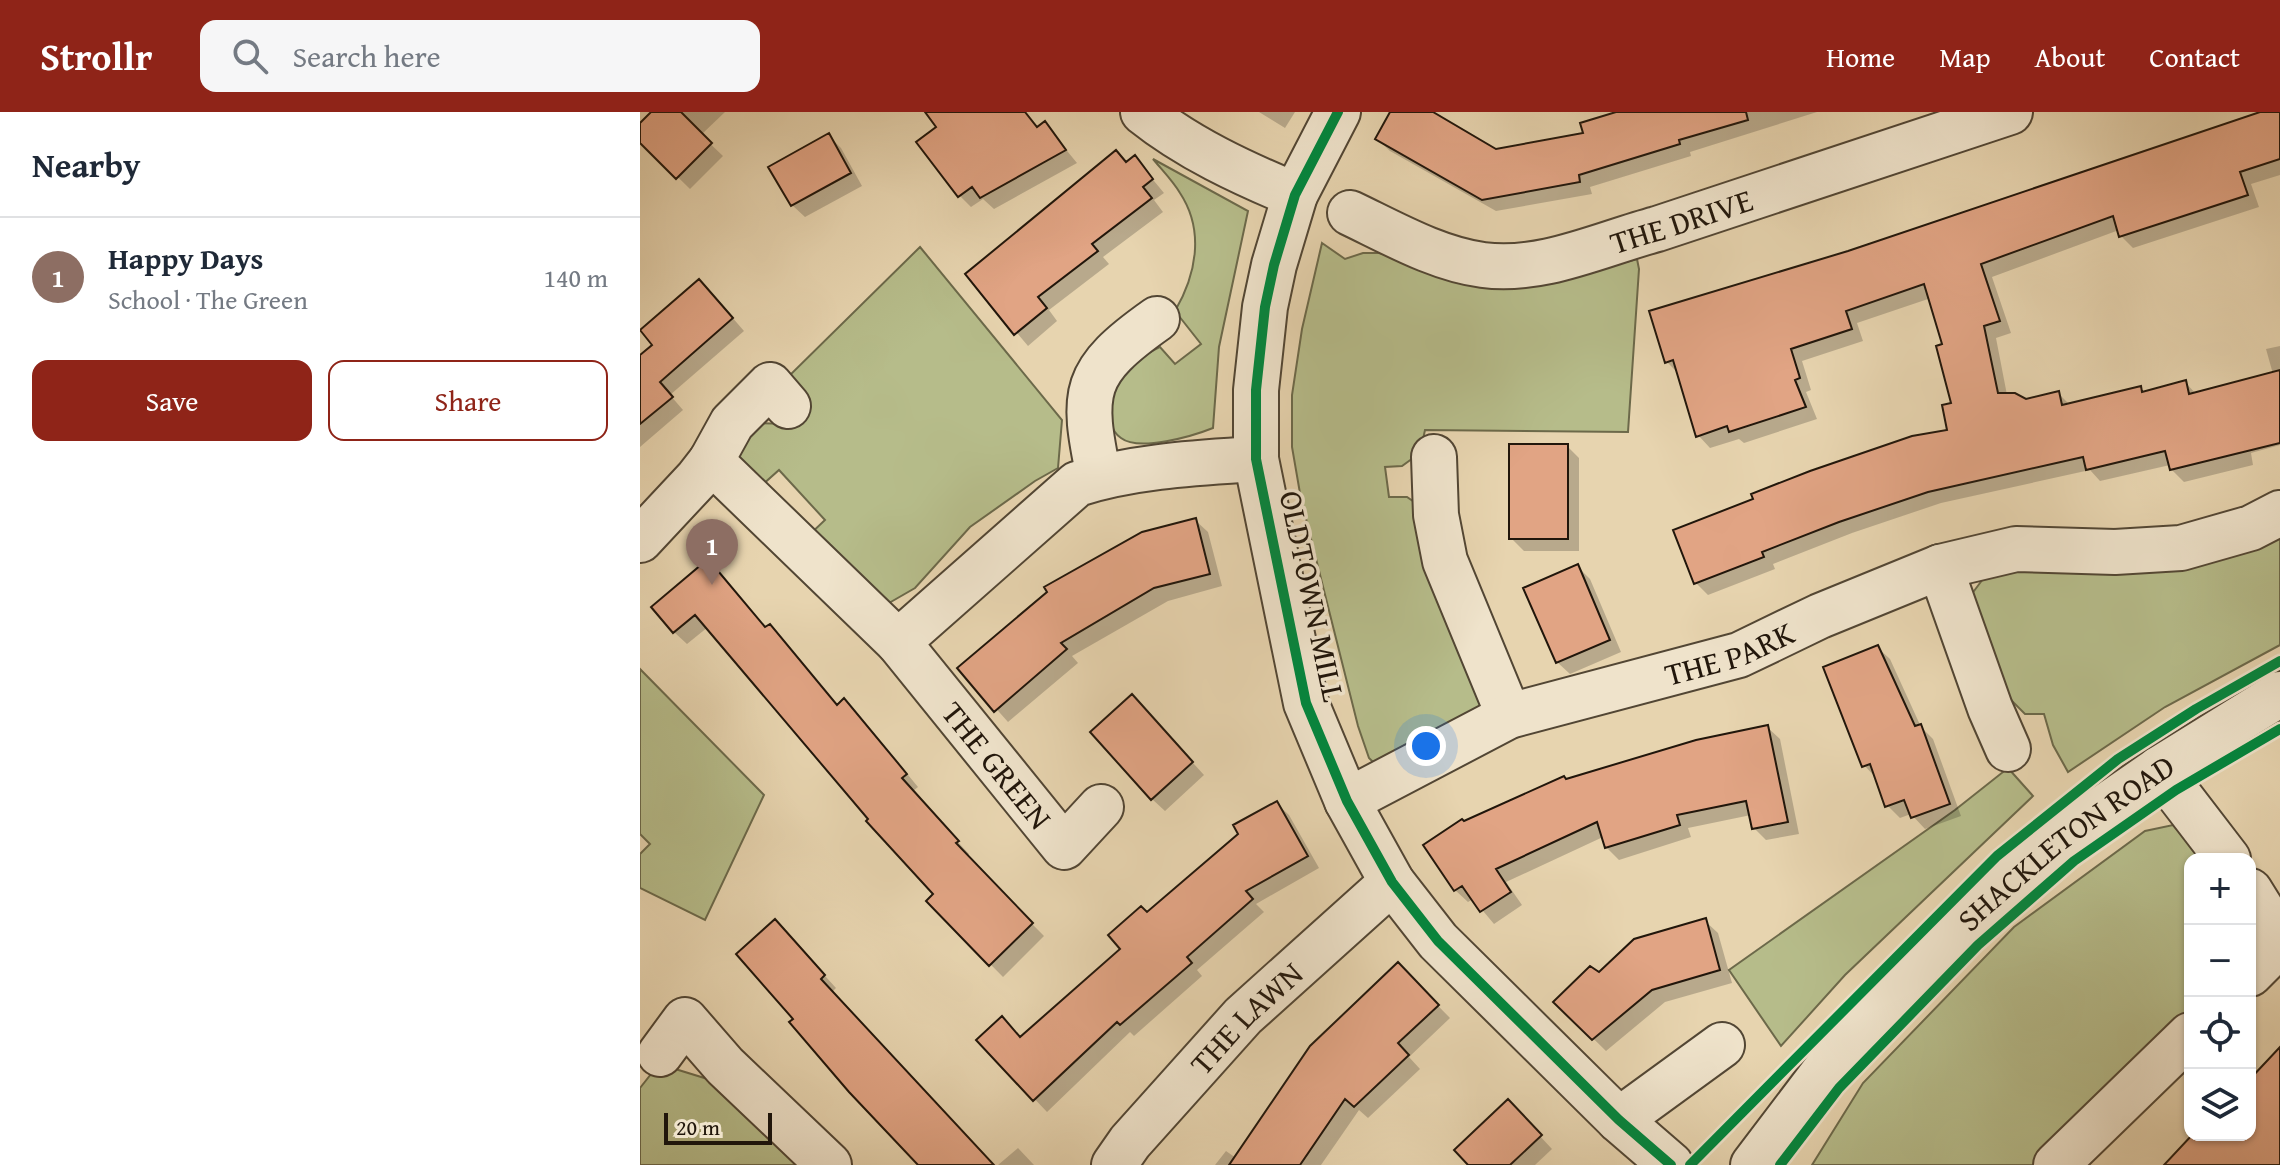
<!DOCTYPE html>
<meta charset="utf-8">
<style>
:root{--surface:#fff;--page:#f6f6f7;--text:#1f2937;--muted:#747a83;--line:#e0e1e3;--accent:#8f2418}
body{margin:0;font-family:"Gentium Book Plus",serif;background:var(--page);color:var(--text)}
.controls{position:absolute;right:24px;bottom:24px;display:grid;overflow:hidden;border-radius:16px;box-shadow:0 2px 6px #0004}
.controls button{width:72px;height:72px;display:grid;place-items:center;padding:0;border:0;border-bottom:2px solid var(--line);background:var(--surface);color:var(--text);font:40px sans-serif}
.scale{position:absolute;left:24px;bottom:20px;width:108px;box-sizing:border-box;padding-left:8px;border:4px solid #21160b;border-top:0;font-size:22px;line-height:28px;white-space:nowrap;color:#21160b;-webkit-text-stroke:6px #efe3cb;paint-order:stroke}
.you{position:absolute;left:786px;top:634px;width:28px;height:28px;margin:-20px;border:6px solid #fff;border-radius:50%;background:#1a73e8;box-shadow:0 0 0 12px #1a73e833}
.badge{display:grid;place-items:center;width:52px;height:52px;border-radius:50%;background:var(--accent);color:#fff;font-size:26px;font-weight:700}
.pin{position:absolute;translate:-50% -66px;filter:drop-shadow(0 2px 4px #0008)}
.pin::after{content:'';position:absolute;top:42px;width:28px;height:24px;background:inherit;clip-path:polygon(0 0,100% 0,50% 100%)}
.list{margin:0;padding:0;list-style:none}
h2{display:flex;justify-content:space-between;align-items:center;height:104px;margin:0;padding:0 32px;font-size:34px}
h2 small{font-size:26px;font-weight:400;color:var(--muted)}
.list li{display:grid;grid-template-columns:52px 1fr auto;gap:24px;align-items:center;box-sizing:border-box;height:120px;padding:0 32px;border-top:2px solid var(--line)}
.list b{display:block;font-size:30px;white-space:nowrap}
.list p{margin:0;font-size:26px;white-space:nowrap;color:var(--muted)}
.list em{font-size:26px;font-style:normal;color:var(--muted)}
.actions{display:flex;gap:16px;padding:24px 32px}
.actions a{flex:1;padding:18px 0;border:2px solid var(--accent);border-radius:16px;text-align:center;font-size:28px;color:var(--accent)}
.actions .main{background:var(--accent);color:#fff}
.icon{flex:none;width:44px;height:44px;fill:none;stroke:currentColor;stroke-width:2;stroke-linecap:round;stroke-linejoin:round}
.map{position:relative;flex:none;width:1640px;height:1053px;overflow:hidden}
header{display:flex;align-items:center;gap:48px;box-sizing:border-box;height:112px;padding:0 40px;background:var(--accent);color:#fff}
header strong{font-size:38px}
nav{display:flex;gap:44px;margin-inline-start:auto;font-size:28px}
.search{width:560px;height:72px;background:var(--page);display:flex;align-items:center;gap:20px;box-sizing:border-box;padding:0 28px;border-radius:16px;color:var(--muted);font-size:30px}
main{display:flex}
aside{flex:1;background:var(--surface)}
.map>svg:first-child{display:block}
.green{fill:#b6bc8a;stroke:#6c694a;stroke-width:2}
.shadow{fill:#0003}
.building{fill:#e1a484;stroke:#21160b;stroke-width:2}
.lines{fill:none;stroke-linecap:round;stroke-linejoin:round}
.minor-casing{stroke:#524634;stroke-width:48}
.tertiary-casing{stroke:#524634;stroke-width:48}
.minor{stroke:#efe3cb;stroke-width:44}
.tertiary{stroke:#efe3cb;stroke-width:44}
.cycleway-casing{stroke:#efe3cb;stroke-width:15}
.cycleway{stroke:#00873e;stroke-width:10}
.labels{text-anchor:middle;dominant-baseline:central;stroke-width:7;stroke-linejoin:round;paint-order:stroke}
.street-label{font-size:32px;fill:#21160b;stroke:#efe3cb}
</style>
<header>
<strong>Strollr</strong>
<div class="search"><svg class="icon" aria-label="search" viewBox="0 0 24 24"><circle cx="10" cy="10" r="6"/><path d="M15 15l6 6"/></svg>Search here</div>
<nav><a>Home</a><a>Map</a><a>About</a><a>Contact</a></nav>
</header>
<main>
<aside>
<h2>Nearby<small></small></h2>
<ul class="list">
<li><span class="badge" style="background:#8d6e63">1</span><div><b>Happy Days</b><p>School · The Green</p></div><em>140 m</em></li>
</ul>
<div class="actions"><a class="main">Save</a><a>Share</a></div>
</aside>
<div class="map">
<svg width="1640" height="1053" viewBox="0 0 1640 1053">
<rect width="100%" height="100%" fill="#e7d4af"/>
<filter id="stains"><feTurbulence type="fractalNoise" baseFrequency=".0025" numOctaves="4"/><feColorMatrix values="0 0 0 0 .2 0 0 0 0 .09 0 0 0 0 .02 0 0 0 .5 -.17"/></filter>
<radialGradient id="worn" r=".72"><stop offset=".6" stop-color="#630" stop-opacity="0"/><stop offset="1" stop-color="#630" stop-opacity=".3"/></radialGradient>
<path class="green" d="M 513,47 L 608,99 L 579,235 L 573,316 C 553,324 499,340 481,326 C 469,318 470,304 471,291 C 472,282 470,269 477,261 C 488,250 506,243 520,235 L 535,252 L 561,232 L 535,199 C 556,163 565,119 540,81 C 533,69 522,58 513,47 Z
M 682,131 L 705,147 L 723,141 L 739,141 L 877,175 L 904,172 L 997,147 L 999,157 L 988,320 L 785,318 L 780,341 L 762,354 L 745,355 L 749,385 L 767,385 L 777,392 L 843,597 L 738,655 L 729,646 L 718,614 L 661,387 L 652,335 L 652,283 L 662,217 Z
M 280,135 L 422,308 L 418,356 L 395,369 L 330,415 L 275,476 L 249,491 L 218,479 L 166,426 L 185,408 L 139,358 L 120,375 L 93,342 L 112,311 L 151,312 L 170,292 L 148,265 Z
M 1640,421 L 1640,533 L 1525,595 L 1428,660 L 1413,633 L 1404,602 L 1385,602 L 1371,588 L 1332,502 L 1331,483 L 1343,467 L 1358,461 Z
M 0,557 L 124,683 L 65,808 L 0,776 L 0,742 L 10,732 L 0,722 Z
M 1368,656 L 1393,684 L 1205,863 L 1141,934 L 1089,858 L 1315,698 Z
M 1533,713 L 1564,747 L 1550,747 L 1550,902 L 1394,1053 L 1172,1053 L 1223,971 L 1374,815 L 1505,719 Z
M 19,952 L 87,973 L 169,1053 L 0,1053 L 0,976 Z"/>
<path class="shadow" d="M 14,0 L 85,0 L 61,23 L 83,44 L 50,77 L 0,28 L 0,14 Z
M 287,0 L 386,0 L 398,16 L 405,12 L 437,51 L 354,97 L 343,87 L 331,95 L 319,83 L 298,15 Z
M 619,0 L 655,0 L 645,16 Z
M 752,0 L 789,0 L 856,39 L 945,23 L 984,0 L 1177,0 L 1050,40 L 1051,44 L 950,75 L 952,82 L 856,99 L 750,39 L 737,27 Z
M 1628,0 L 1640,0 L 1640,63 L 1611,72 L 1619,95 L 1493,136 L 1481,124 L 1479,118 L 1352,165 L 1371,221 L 1356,226 L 1367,283 L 1386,289 L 1418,281 L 1430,293 L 1500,277 L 1505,281 L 1545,270 L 1556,282 L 1633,262 L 1626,237 L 1640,234 L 1640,333 L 1611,341 L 1613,353 L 1544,370 L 1531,357 L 1530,353 L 1460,369 L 1450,358 L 1301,391 L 1212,421 L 1133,452 L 1135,457 L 1068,483 L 1055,470 L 1309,319 L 1313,293 L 1305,234 L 1291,186 L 1217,211 L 1223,229 L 1162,249 L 1171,278 L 1166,280 L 1177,307 L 1104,331 L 1099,327 L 1070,336 L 1058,323 L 1039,262 L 1027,250 L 1208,141 Z
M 188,23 L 201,36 L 222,74 L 165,105 L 152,93 Z
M 495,46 L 524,81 L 514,88 L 523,100 L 463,145 L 469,152 L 409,198 L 417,209 L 388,234 L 328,163 Z
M 71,181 L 104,219 L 30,283 L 43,298 L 0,335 L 0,245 Z
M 927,334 L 939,346 L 939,439 L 884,439 L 871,426 Z
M 555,408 L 568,420 L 582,474 L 528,489 L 432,544 L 438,551 L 368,610 L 320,556 Z
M 68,450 L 126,517 L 142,527 L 198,594 L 217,601 L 278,675 L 272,680 L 329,742 L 326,745 L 404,824 L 363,865 L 288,789 L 296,782 L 68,515 L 47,532 L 34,520 Z
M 938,455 L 950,467 L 981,540 L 930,562 L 917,550 Z
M 1237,535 L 1250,547 L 1281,615 L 1293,627 L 1321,704 L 1285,717 L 1271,702 L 1260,706 L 1247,693 L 1236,666 L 1224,653 Z
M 504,597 L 564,663 L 525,699 L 512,687 Z
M 1127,615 L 1140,627 L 1159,722 L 1126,728 L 1114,716 L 1111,703 L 1048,716 L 1051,725 L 979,748 L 966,735 L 963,725 L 866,770 L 882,793 L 854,812 L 833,787 L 828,790 L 815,778 L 824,712 L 926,669 Z
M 636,691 L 649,703 L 679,756 L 616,792 L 624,800 L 557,858 L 562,864 L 494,924 L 490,920 L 407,1000 L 339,928 L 381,927 L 483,837 Z
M 1065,809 L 1078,821 L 1092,871 L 1025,890 L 966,939 L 916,890 L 959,862 Z
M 147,822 L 196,876 L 192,880 L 352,1053 L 278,1053 L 152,911 L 156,907 Z
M 758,853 L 810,906 L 769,945 L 780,957 L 728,1006 L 719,998 L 681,1053 L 575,1053 L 586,1039 L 596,1046 Z
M 868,990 L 912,1037 L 895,1053 L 830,1053 Z
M 378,1036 L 394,1053 L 358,1053 Z"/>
<path class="building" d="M 11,0 L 41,0 L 72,31 L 36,67 L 0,31 L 0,11 Z
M 285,0 L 385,0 L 397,15 L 405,9 L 426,38 L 340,86 L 332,75 L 318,85 L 276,30 L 296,15 Z
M 750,0 L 793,0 L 856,37 L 943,21 L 940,11 L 976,0 L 1106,0 L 1108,8 L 1039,28 L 1040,32 L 939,63 L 940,70 L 842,88 L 735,27 Z
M 1620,0 L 1640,0 L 1640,47 L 1600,60 L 1608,83 L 1479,125 L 1473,104 L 1341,152 L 1360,209 L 1344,214 L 1358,281 L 1375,281 L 1386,287 L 1419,279 L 1422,293 L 1501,274 L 1502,280 L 1546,268 L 1549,282 L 1640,258 L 1640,331 L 1530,358 L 1525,339 L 1446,358 L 1443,345 L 1288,380 L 1199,410 L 1122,440 L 1124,445 L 1054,472 L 1033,418 L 1113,387 L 1111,382 L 1170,359 L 1272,324 L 1307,318 L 1302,293 L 1311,291 L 1296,234 L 1302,232 L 1284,172 L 1206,199 L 1212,217 L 1151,237 L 1160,266 L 1155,268 L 1166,295 L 1089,320 L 1087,314 L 1056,325 L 1033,248 L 1025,251 L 1009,199 L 1208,139 Z
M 189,21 L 211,61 L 151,94 L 128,55 Z
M 476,38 L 486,50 L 495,43 L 513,67 L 503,75 L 512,86 L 452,132 L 458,139 L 398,185 L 407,196 L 374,223 L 325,162 Z
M 59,167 L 93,206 L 20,270 L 33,285 L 0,312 L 0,243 L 12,233 L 0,218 Z
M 869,332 L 928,332 L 928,427 L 869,427 Z
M 556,406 L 570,462 L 514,476 L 421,531 L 427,537 L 354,600 L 317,556 L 407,480 L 404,475 L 502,420 Z
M 68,447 L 125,515 L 130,512 L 197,593 L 204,586 L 267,662 L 262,666 L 319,729 L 316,731 L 393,811 L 349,854 L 286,789 L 293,782 L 226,709 L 228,707 L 55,503 L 33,521 L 11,495 Z
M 938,452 L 970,528 L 916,551 L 883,476 Z
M 1238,533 L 1275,614 L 1281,612 L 1310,692 L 1271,706 L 1264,688 L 1245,695 L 1230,652 L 1222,655 L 1183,555 Z
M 492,582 L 553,650 L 511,688 L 450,620 Z
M 1128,613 L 1148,710 L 1112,717 L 1106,689 L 1037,703 L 1040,713 L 965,736 L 957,710 L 856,757 L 871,780 L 840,800 L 822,774 L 814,779 L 783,733 L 822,707 L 824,709 L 924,664 L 926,667 L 1056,628 Z
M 637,689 L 668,744 L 606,779 L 613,787 L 547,845 L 552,851 L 480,913 L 477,910 L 393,989 L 336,928 L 362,904 L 380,925 L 480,837 L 468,823 L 501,794 L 507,800 L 598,722 L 593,713 Z
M 1066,806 L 1080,858 L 1012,878 L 952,928 L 913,890 L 950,854 L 959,860 L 994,827 Z
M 135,807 L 185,863 L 181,867 L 354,1053 L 278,1053 L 209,980 L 149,910 L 153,907 L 96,842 Z
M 758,850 L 799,893 L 758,931 L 769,943 L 714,995 L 705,987 L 660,1053 L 589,1053 L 670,934 Z
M 1640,935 L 1640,1053 L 1524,1053 L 1552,1023 L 1610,1023 L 1610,967 Z
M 868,987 L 902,1023 L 870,1053 L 828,1053 L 814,1038 Z"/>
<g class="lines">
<g class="minor-casing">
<g id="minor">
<path d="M 503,0 C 548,36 602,61 655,83"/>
<path d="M 698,0 L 655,83 L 634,153 L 625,195 L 616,278 L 616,347 L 666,591 L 707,689 L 752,770 L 798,829 L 979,1008 L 1031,1053"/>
<path id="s1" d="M 710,101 C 752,121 797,147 843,153 C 902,161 961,132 1017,117 L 1370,0"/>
<path d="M 148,294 L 130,273 L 92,311 L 71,349 L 258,530 L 437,372 C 494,354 556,351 616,347"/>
<path d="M 794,345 L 796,403 L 805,449 L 869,604"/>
<path d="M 459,365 C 441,279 442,260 517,207"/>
<path d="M 0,428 L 57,367 L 71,349"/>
<path d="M 1300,455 L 1350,596 L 1368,637"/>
<path id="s2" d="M 258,530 L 424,735 L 461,695"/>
<path d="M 1519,657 L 1588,747"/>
<path id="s3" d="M 707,689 L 869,604 L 1099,543 L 1180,504 L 1300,455 L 1376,437 L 1475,440 L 1541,436 L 1611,416 L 1640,401"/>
<path d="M 1610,779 L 1640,827"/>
<path d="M 1610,862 L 1640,832"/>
<path d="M 20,942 L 45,908 L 85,954 L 189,1053"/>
<path d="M 979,1008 L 1082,933"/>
<path id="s4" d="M 474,1053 L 490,1030 L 603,904 L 752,770"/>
<path d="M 1416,1053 L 1550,923"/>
</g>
</g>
<g class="tertiary-casing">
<g id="tertiary">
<path id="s5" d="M 1113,1053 L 1217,916 L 1339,796 L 1415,730 L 1450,705 L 1519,657 L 1640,582"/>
</g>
</g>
<use href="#minor" class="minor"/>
<use href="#tertiary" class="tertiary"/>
<g class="cycleway-casing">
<path id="cycleway" d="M 698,0 L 655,83 L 634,153 L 625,195 L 616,278 L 616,347 L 666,591 L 707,689 L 752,770 L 798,829 L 979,1008 L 1031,1053
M 1050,1053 L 1357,744 L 1478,647 L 1556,597 L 1640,549
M 1140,1053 L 1199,976 L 1338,833 L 1434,749 L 1536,678 L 1640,617"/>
</g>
<use href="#cycleway" class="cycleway"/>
</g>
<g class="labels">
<g class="street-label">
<text stroke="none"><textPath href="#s1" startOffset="348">THE DRIVE</textPath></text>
<text transform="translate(673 484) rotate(78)">OLDTOWN MILL</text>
<text stroke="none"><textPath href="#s3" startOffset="412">THE PARK</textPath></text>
<text stroke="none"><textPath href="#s2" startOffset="158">THE GREEN</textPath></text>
<text stroke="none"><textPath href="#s5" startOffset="452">SHACKLETON ROAD</textPath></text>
<text stroke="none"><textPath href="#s4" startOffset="198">THE LAWN</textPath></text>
</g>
</g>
<rect width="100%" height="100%" filter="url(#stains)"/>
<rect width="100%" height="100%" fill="url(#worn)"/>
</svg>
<div class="controls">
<button>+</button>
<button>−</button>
<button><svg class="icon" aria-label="locate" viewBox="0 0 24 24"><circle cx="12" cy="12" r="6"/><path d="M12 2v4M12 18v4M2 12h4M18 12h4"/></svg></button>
<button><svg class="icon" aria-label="layers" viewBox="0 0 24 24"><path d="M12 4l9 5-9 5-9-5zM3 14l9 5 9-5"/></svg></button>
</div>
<div class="scale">20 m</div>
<div class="you"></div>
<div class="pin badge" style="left:72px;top:473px;background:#8d6e63">1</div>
</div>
</main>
